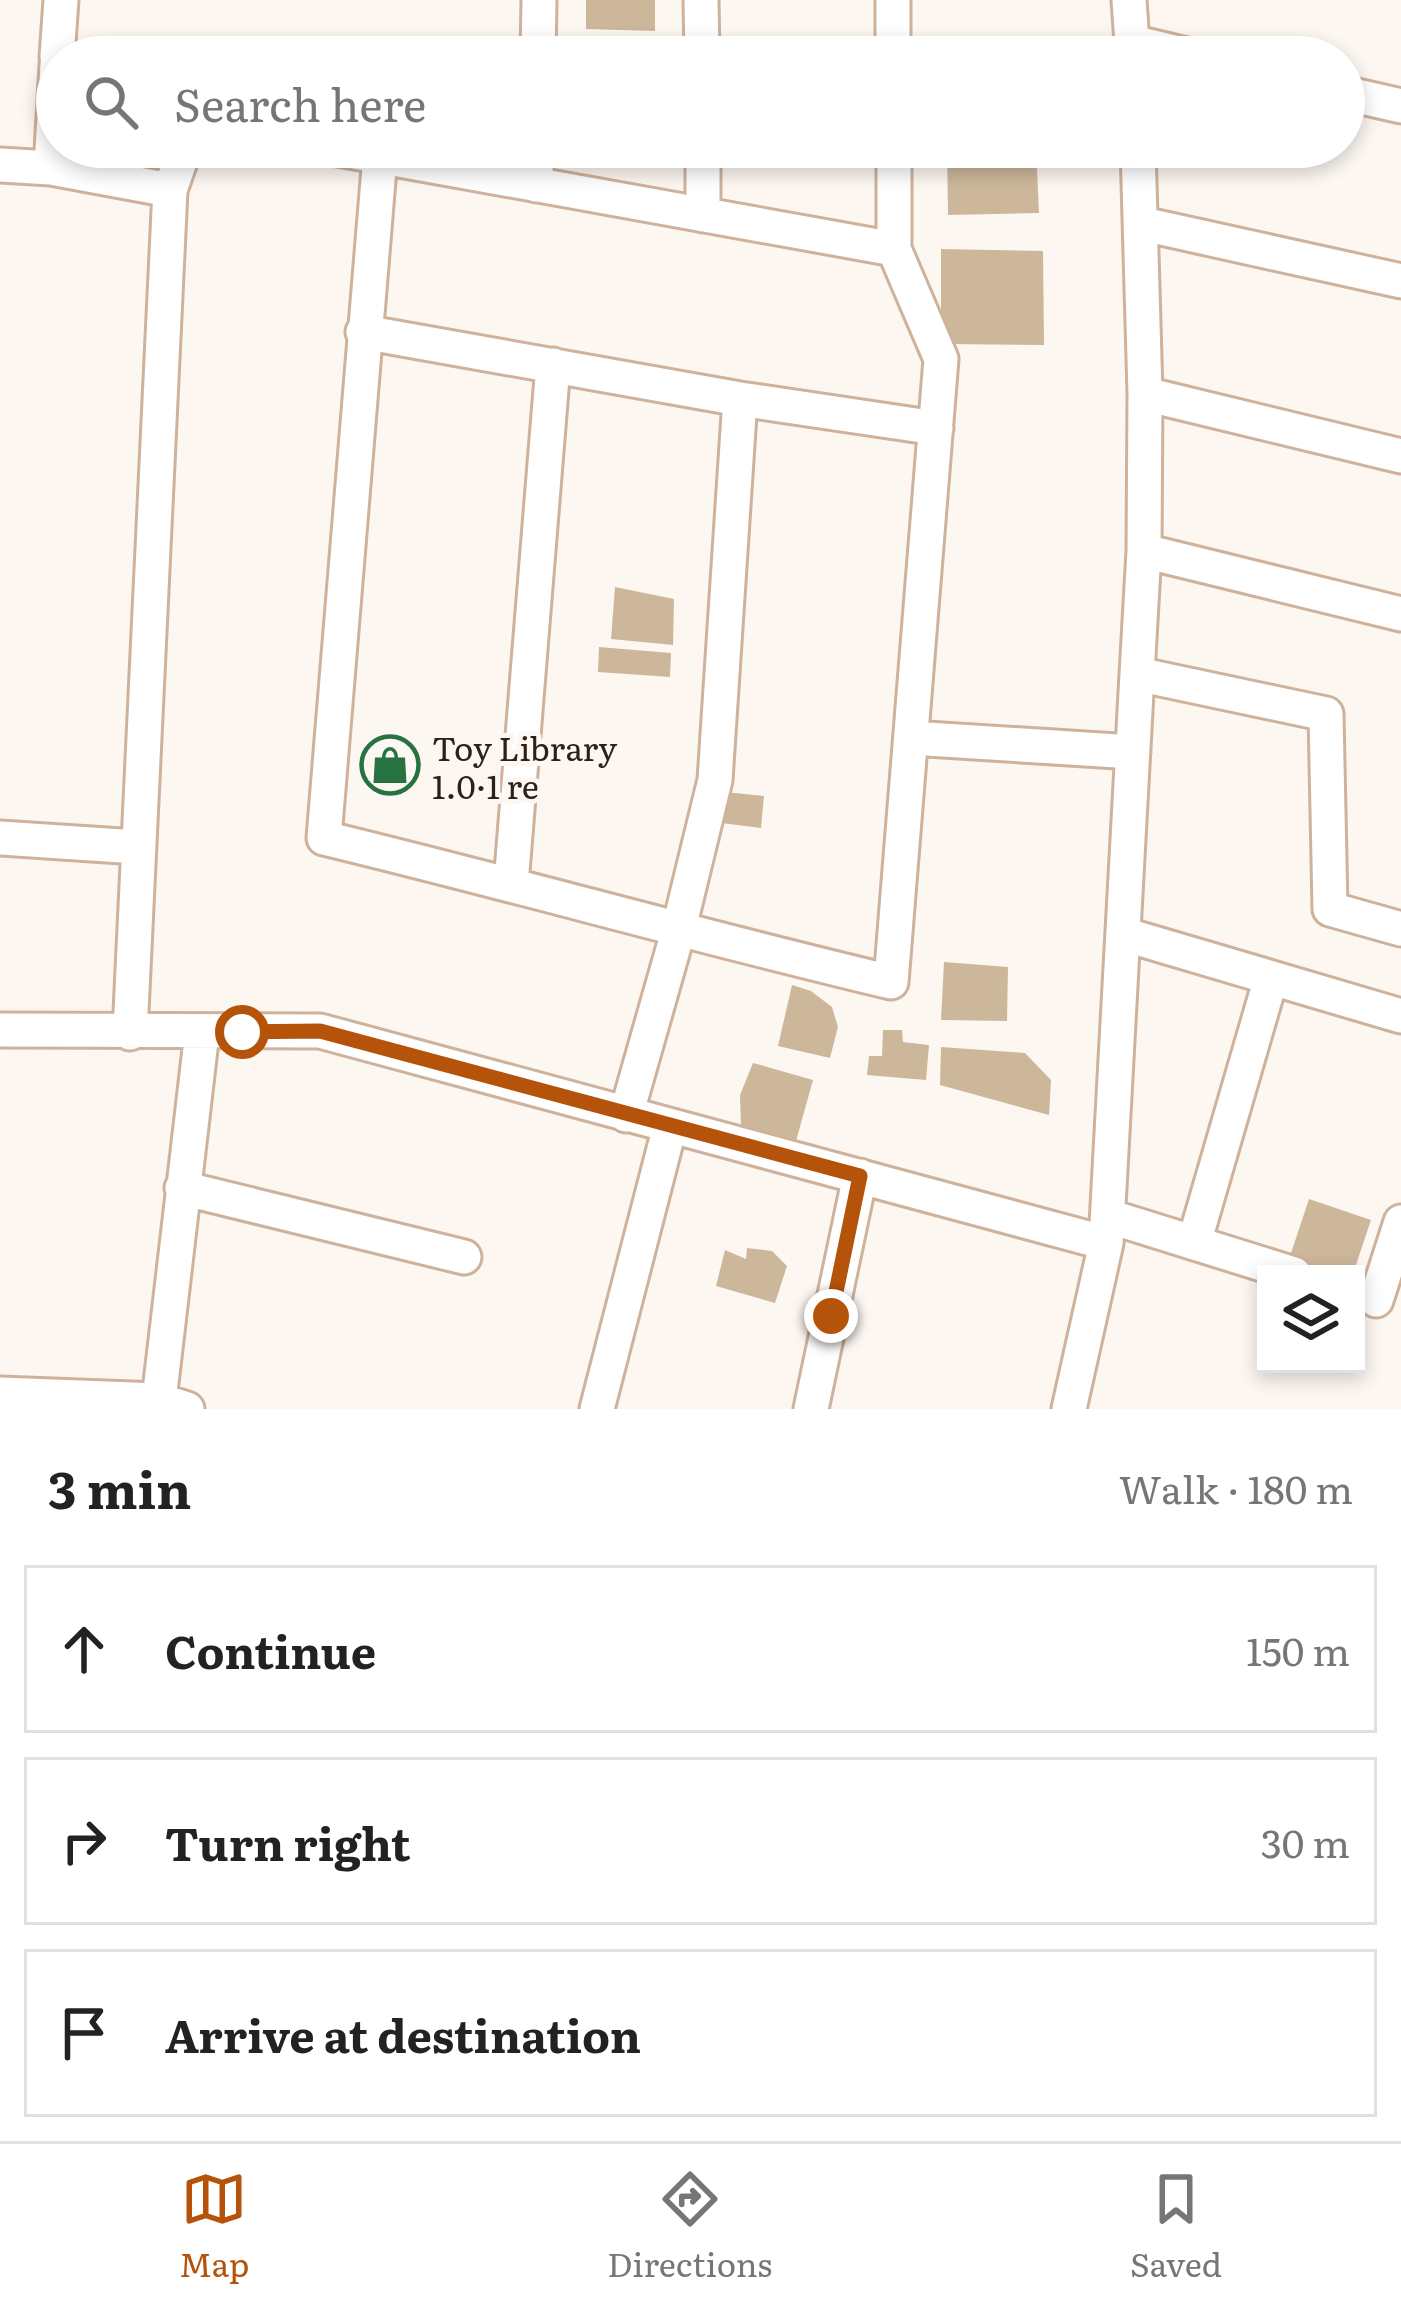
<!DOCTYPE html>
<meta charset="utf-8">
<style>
:root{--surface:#fff;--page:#f6f6f6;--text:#222;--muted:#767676;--line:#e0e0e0;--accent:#b45309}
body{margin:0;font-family:Literata,serif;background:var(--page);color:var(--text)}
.controls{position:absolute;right:36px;bottom:36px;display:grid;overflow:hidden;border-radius:0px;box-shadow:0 6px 18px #0003}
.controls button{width:108px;height:108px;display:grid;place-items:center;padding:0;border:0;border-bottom:3px solid var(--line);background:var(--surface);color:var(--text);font:60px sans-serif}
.stop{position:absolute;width:36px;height:36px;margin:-27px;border:9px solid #b45309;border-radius:50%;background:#fff}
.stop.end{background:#b45309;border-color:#fff;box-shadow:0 3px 12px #0008}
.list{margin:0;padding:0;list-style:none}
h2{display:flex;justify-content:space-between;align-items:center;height:156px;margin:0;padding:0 48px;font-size:51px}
h2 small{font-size:39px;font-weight:400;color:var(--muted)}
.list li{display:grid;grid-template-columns:78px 1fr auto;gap:36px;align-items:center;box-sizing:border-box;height:168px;margin:0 24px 24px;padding:0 24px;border:3px solid var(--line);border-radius:0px}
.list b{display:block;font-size:45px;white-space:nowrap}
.list em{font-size:39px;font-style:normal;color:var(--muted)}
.icon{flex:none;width:66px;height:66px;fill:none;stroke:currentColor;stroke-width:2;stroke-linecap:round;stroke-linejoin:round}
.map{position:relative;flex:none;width:1401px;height:1409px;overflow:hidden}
.search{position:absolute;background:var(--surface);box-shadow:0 6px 18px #0003;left:36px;right:36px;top:36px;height:132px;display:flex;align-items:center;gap:30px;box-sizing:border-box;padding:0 42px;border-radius:66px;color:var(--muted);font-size:45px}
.sheet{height:732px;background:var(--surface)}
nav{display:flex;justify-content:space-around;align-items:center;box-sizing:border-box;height:168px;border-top:3px solid var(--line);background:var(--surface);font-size:33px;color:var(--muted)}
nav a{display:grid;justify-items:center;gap:6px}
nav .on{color:var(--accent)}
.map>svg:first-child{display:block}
.building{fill:#cdb79b}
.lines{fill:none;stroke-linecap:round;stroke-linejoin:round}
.minor-casing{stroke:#cfb29c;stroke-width:39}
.minor{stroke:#fff;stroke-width:33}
.route{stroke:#b45309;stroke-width:15}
.labels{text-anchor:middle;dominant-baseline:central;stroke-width:10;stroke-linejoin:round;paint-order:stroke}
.poi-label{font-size:33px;fill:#2c2118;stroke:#fdf7f2;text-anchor:start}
</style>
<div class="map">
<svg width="1401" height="1409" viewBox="0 0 1401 1409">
<rect width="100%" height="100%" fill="#fdf7f2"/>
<path class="building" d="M 586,0 L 655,0 L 655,31 L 586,29 Z
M 947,147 L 1036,147 L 1039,213 L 948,215 Z
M 941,249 L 1043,251 L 1044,345 L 941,344 Z
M 615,587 L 674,599 L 673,645 L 611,639 Z
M 599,647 L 671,653 L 670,677 L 598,672 Z
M 725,792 L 764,796 L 761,828 L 721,823 Z
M 944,962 L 1008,967 L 1007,1021 L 941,1020 Z
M 792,985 L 811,991 L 832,1007 L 838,1027 L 830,1058 L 778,1046 Z
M 883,1030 L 902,1030 L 903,1042 L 929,1045 L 926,1080 L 867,1075 L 869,1056 L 882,1056 Z
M 941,1047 L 1025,1053 L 1051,1080 L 1049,1115 L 940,1085 Z
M 753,1063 L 813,1080 L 796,1141 L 741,1128 L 740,1095 Z
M 1309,1199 L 1371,1220 L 1353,1274 L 1323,1274 L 1288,1262 Z
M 747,1248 L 772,1251 L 787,1266 L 775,1303 L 716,1286 L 725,1250 L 746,1259 Z"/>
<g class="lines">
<g class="minor-casing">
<path id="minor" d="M 701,0 L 702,57
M 893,0 L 893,57
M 1129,0 L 1133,57
M 1132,42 L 1195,57
M 57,57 L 61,0
M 538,57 L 539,0
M 1344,93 L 1401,106
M 327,147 L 894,249
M 703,147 L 703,215
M 380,156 L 324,838 C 514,884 701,937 891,982 L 941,359 L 894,249 L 894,147
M 0,165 L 51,168 L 170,190 L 185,147
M 51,168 L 57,65
M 536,185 L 536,147
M 1143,224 L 1401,281
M 363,332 L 740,399 L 936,428
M 1145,394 L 1401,456
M 1144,551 L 1401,614
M 1137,674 L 1326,714 L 1330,909 L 1401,929
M 911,738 L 1133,752
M 0,838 L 137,847
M 511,884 L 553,365
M 1123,934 L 1401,1016
M 0,1030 L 320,1031 L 1106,1243
M 130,1033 L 170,190
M 626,1115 L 678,932 L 715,780 L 740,399
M 182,1188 L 464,1257
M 1108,1216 L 1294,1274
M 1194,1243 L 1271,978
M 1376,1300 L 1401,1222
M 0,1394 L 159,1400 L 187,1409
M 159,1400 L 202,1032
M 597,1409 L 670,1126
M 811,1409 L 860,1176
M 1069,1409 L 1106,1243 L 1137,674 L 1144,551 L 1145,394 L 1138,147"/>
</g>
<use href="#minor" class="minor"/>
</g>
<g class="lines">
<path class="route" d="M 242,1032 L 320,1031 L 860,1176 L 831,1316"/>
</g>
<defs>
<g id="shop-ring" transform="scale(3)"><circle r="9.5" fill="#fdf7f2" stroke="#277241" stroke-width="1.5"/><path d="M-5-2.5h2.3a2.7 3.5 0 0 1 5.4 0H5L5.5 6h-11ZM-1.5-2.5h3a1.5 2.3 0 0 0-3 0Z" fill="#277241"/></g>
</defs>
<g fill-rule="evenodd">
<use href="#shop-ring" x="390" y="765"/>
</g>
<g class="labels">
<g class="poi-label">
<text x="432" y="746">Toy Library<tspan x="432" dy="38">1.0·1 re</tspan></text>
</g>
</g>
</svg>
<div class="controls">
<button><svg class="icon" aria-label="layers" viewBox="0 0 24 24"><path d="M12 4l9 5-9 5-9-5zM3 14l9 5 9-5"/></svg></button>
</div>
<div class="stop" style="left:242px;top:1032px"></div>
<div class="stop end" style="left:831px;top:1316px"></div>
<div class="search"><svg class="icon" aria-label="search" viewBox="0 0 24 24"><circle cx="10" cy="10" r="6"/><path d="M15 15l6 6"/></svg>Search here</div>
</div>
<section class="sheet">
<h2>3 min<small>Walk · 180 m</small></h2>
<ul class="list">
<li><svg class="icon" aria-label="ahead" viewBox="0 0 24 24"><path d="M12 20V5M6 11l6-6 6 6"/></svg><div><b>Continue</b></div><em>150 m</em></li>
<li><svg class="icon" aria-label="right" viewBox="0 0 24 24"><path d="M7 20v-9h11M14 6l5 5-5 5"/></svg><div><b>Turn right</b></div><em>30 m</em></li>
<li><svg class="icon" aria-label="arrive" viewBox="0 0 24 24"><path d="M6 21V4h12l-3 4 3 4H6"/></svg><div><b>Arrive at destination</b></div></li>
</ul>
</section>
<nav>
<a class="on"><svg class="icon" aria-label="map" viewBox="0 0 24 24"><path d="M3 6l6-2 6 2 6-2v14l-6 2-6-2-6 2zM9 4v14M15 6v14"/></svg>Map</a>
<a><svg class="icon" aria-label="directions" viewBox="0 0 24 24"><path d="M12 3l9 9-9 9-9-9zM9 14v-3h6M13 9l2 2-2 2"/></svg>Directions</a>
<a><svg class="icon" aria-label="saved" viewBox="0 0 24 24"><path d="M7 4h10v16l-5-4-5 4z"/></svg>Saved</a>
</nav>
